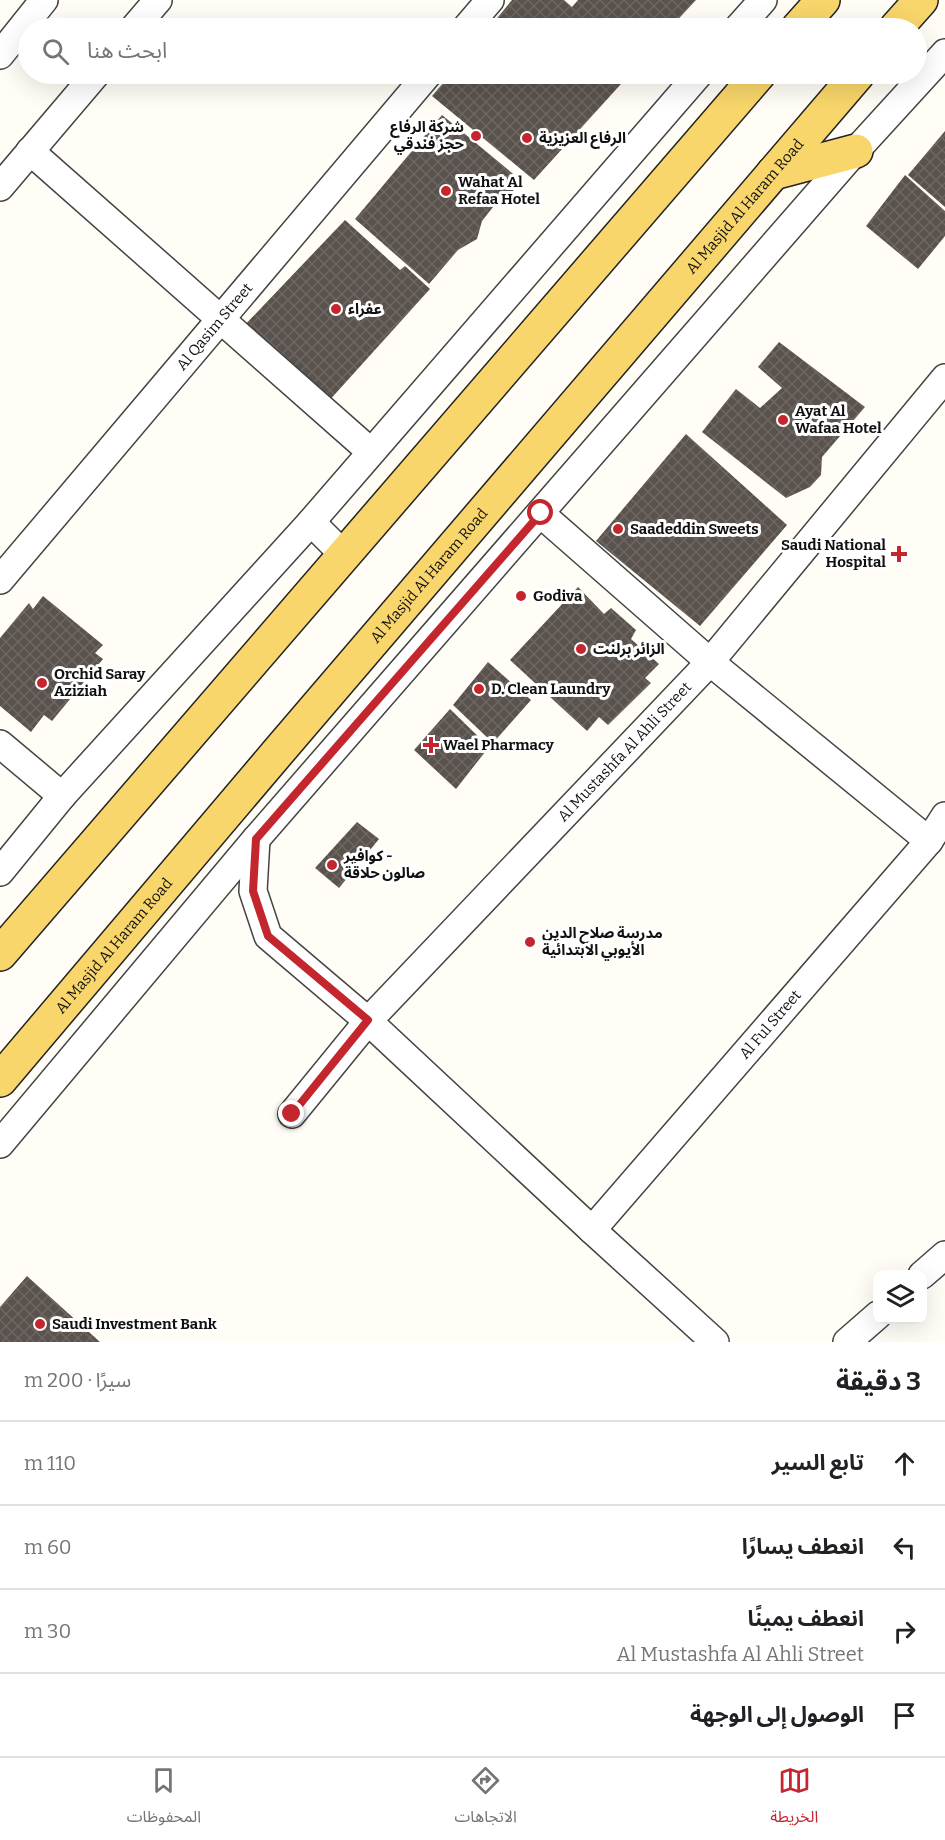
<!DOCTYPE html>
<html lang="ar">
<meta charset="utf-8">
<style>
:root{--surface:#fff;--page:#f6f6f6;--text:#202124;--muted:#757577;--line:#e0e0e0;--accent:#c4262e}
body{margin:0;font-family:Bitter,"Noto Sans Arabic",serif;background:var(--page);color:var(--text);direction:rtl}
.controls{position:absolute;right:18px;bottom:18px;display:grid;overflow:hidden;border-radius:12px;box-shadow:0 6px 24px #0002}
.controls button{width:54px;height:54px;display:grid;place-items:center;padding:0;border:0;border-bottom:2px solid var(--line);background:var(--surface);color:var(--text);font:30px sans-serif}
.stop{position:absolute;width:18px;height:18px;margin:-14px;border:4px solid #c4262e;border-radius:50%;background:#fff}
.stop.end{background:#c4262e;border-color:#fff;box-shadow:0 2px 6px #0008}
.list{margin:0;padding:0;list-style:none}
h2{display:flex;justify-content:space-between;align-items:center;height:78px;margin:0;padding:0 24px;font-size:26px}
h2 small{font-size:20px;font-weight:400;color:var(--muted)}
.list li{display:grid;grid-template-columns:39px 1fr auto;gap:18px;align-items:center;box-sizing:border-box;height:84px;padding:0 24px;border-top:2px solid var(--line)}
.list b{display:block;font-size:22px;white-space:nowrap}
.list p{margin:0;font-size:20px;white-space:nowrap;color:var(--muted)}
.list em{font-size:20px;font-style:normal;color:var(--muted)}
.icon{flex:none;width:33px;height:33px;fill:none;stroke:currentColor;stroke-width:2;stroke-linecap:round;stroke-linejoin:round}
.map{position:relative;flex:none;width:945px;height:1342px;overflow:hidden;direction:ltr}
.search{position:absolute;background:var(--surface);box-shadow:0 6px 24px #0002;left:18px;right:18px;top:18px;height:66px;display:flex;align-items:center;gap:15px;box-sizing:border-box;padding:0 21px;border-radius:33px;color:var(--muted);font-size:22px}
.sheet{height:414px;background:var(--surface)}
nav{display:flex;justify-content:space-around;align-items:center;box-sizing:border-box;height:84px;border-top:2px solid var(--line);background:var(--surface);font-size:16px;color:var(--muted)}
nav a{display:grid;justify-items:center;gap:3px}
nav .on{color:var(--accent)}
.map>svg:first-child{display:block}
.building{fill:url(#building-cross-hatch)}
.lines{fill:none;stroke-linecap:round;stroke-linejoin:round}
.minor-casing{stroke:#444;stroke-width:30}
.major-casing{stroke:#222;stroke-width:36}
.minor{stroke:#fff;stroke-width:27}
.major{stroke:#f9d66b;stroke-width:33}
.route{stroke:#c4262e;stroke-width:8}
.poi-dot{fill:#c4262e;stroke:#fff;stroke-width:2}
.labels{text-anchor:middle;dominant-baseline:central;stroke-width:6;stroke-linejoin:round;paint-order:stroke}
.poi-label{font-size:15px;font-weight:bold;fill:#111;stroke:#fff;text-anchor:start}
.street-label{font-size:15px;fill:#111;stroke:#fff}
</style>
<div class="map">
<svg width="945" height="1342" viewBox="0 0 945 1342">
<defs>
<pattern id="building-cross-hatch" width="8" height="8" patternUnits="userSpaceOnUse" patternTransform="scale(1.5)"><rect width="8" height="8" fill="#5a524d"/><path d="M0 0l8 8M0 8l8-8" fill="none" stroke="#6d6662"/></pattern>
</defs>
<rect width="100%" height="100%" fill="#fffdf5"/>
<path class="building" d="M 512,0 L 564,0 L 572,7 L 578,0 L 696,0 L 670,28 L 489,28 Z
M 451,74 L 630,74 L 534,180 L 432,96 Z
M 442,115 L 518,178 L 520,182 L 506,200 L 497,202 L 482,221 L 477,239 L 458,250 L 429,284 L 355,219 Z
M 945,131 L 945,207 L 908,175 Z
M 905,175 L 945,211 L 945,236 L 918,269 L 866,226 Z
M 345,220 L 400,270 L 405,266 L 430,289 L 327,403 L 241,329 Z
M 779,342 L 865,407 L 822,457 L 821,475 L 810,487 L 786,498 L 702,432 L 736,389 L 760,408 L 782,388 L 758,367 Z
M 686,434 L 787,525 L 700,626 L 596,541 Z
M 578,587 L 604,614 L 611,608 L 636,630 L 631,639 L 659,664 L 645,678 L 651,683 L 608,725 L 599,717 L 587,731 L 510,660 Z
M 43,596 L 103,645 L 95,653 L 103,659 L 52,721 L 44,715 L 31,732 L 0,706 L 0,638 L 29,603 L 33,609 Z
M 488,662 L 531,700 L 493,743 L 453,705 Z
M 450,709 L 489,747 L 456,789 L 414,750 Z
M 357,822 L 379,839 L 339,888 L 315,868 Z
M 27,1276 L 100,1342 L 0,1342 L 0,1307 Z"/>
<g class="lines">
<g class="minor-casing">
<g id="minor">
<path d="M 134,28 L 158,0"/>
<path d="M 466,28 L 490,0"/>
<path d="M 738,28 L 763,0"/>
<path d="M 0,55 L 44,0"/>
<path d="M 30,151 L 371,452"/>
<path d="M 0,187 L 96,74"/>
<path d="M 541,514 L 710,662 L 929,841"/>
<path d="M 311,522 L 344,555"/>
<path id="s1" d="M 0,580 L 428,74"/>
<path d="M 0,744 L 62,796"/>
<path d="M 256,839 L 253,891 L 268,936 L 368,1021 L 592,1230 L 715,1342"/>
<path d="M 0,872 L 62,796 L 311,522 L 699,74"/>
<path id="s2" d="M 292,1114 L 368,1021 L 710,662 L 945,378"/>
<path d="M 0,1144 L 256,839 L 851,156 L 945,53"/>
<path id="s3" d="M 592,1230 L 929,841 L 945,816"/>
<path d="M 922,1275 L 945,1255"/>
<path d="M 847,1342 L 878,1315"/>
</g>
</g>
<g class="major-casing">
<g id="major">
<path d="M 798,28 L 823,0"/>
<path d="M 896,28 L 921,0"/>
<path d="M 773,173 L 856,151"/>
<path d="M 0,954 L 759,74"/>
<path id="s4" d="M 0,1080 L 278,752 L 858,74"/>
</g>
</g>
<use href="#minor" class="minor"/>
<use href="#major" class="major"/>
</g>
<g class="lines">
<path class="route" d="M 292,1114 L 368,1020 L 268,936 L 253,891 L 256,839 L 541,513"/>
</g>
<g class="poi-dot">
<circle cx="476" cy="136" r="6"/>
<circle cx="527" cy="138" r="6"/>
<circle cx="446" cy="191" r="6"/>
<circle cx="336" cy="309" r="6"/>
<circle cx="783" cy="420" r="6"/>
<circle cx="618" cy="529" r="6"/>
<path d="M896 545h6v6h6v6h-6v6h-6v-6h-6v-6h6z"/>
<circle cx="521" cy="596" r="6"/>
<circle cx="581" cy="649" r="6"/>
<circle cx="42" cy="683" r="6"/>
<circle cx="479" cy="689" r="6"/>
<path d="M428 736h6v6h6v6h-6v6h-6v-6h-6v-6h6z"/>
<circle cx="332" cy="865" r="6"/>
<circle cx="530" cy="942" r="6"/>
<circle cx="40" cy="1324" r="6"/>
</g>
<g class="labels">
<g class="poi-label">
<text x="464" y="127" text-anchor="end">شركة الرفاع<tspan x="464" dy="17">حجز فندقي</tspan></text>
<text x="539" y="138">الرفاع العزيزية</text>
<text x="458" y="182">Wahat Al<tspan x="458" dy="17">Refaa Hotel</tspan></text>
<text x="348" y="309">عفراء</text>
<text x="795" y="411">Ayat Al<tspan x="795" dy="17">Wafaa Hotel</tspan></text>
<text x="630" y="529">Saadeddin Sweets</text>
<text x="886" y="545" text-anchor="end">Saudi National<tspan x="886" dy="17">Hospital</tspan></text>
<text x="533" y="596">Godiva</text>
<text x="593" y="649">الزائر برلنت</text>
<text x="54" y="674">Orchid Saray<tspan x="54" dy="17">Aziziah</tspan></text>
<text x="491" y="689">D. Clean Laundry</text>
<text x="443" y="745">Wael Pharmacy</text>
<text x="344" y="856">كوافير -<tspan x="344" dy="17">صالون حلاقة</tspan></text>
<text x="542" y="933">مدرسة صلاح الدين<tspan x="542" dy="17">الأيوبي الابتدائية</tspan></text>
<text x="52" y="1324">Saudi Investment Bank</text>
</g>
<g class="street-label">
<text stroke="none"><textPath href="#s4" startOffset="1148">Al Masjid Al Haram Road</textPath></text>
<text stroke="none"><textPath href="#s1" startOffset="332">Al Qasim Street</textPath></text>
<text stroke="none"><textPath href="#s4" startOffset="662">Al Masjid Al Haram Road</textPath></text>
<text stroke="none"><textPath href="#s2" startOffset="492">Al Mustashfa Al Ahli Street</textPath></text>
<text stroke="none"><textPath href="#s4" startOffset="176">Al Masjid Al Haram Road</textPath></text>
<text stroke="none"><textPath href="#s3" startOffset="272">Al Ful Street</textPath></text>
</g>
</g>
</svg>
<div class="controls">
<button><svg class="icon" aria-label="layers" viewBox="0 0 24 24"><path d="M12 4l9 5-9 5-9-5zM3 14l9 5 9-5"/></svg></button>
</div>
<div class="stop" style="left:541px;top:513px"></div>
<div class="stop end" style="left:292px;top:1114px"></div>
<div class="search"><svg class="icon" aria-label="search" viewBox="0 0 24 24"><circle cx="10" cy="10" r="6"/><path d="M15 15l6 6"/></svg>ابحث هنا</div>
</div>
<section class="sheet">
<h2>3 دقيقة<small>سيرًا · 200 m</small></h2>
<ul class="list">
<li><svg class="icon" aria-label="ahead" viewBox="0 0 24 24"><path d="M12 20V5M6 11l6-6 6 6"/></svg><div><b>تابع السير</b></div><em>110 m</em></li>
<li><svg class="icon" aria-label="left" viewBox="0 0 24 24"><path d="M17 20v-9H6M10 6l-5 5 5 5"/></svg><div><b>انعطف يسارًا</b></div><em>60 m</em></li>
<li><svg class="icon" aria-label="right" viewBox="0 0 24 24"><path d="M7 20v-9h11M14 6l5 5-5 5"/></svg><div><b>انعطف يمينًا</b><p>Al Mustashfa Al Ahli Street</p></div><em>30 m</em></li>
<li><svg class="icon" aria-label="arrive" viewBox="0 0 24 24"><path d="M6 21V4h12l-3 4 3 4H6"/></svg><div><b>الوصول إلى الوجهة</b></div></li>
</ul>
</section>
<nav>
<a class="on"><svg class="icon" aria-label="map" viewBox="0 0 24 24"><path d="M3 6l6-2 6 2 6-2v14l-6 2-6-2-6 2zM9 4v14M15 6v14"/></svg>الخريطة</a>
<a><svg class="icon" aria-label="directions" viewBox="0 0 24 24"><path d="M12 3l9 9-9 9-9-9zM9 14v-3h6M13 9l2 2-2 2"/></svg>الاتجاهات</a>
<a><svg class="icon" aria-label="saved" viewBox="0 0 24 24"><path d="M7 4h10v16l-5-4-5 4z"/></svg>المحفوظات</a>
</nav>
